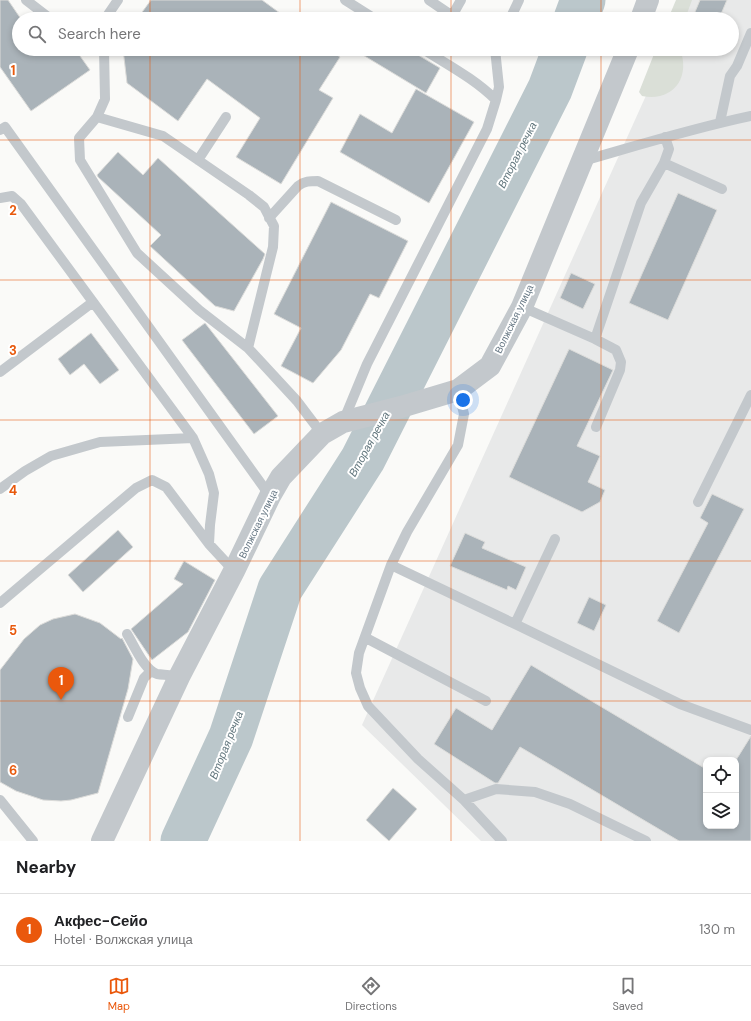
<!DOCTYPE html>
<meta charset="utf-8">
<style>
:root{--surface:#fff;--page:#f6f6f6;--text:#202124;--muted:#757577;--line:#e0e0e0;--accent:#ea580c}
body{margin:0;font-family:"DM Sans",sans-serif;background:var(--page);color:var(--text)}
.controls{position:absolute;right:12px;bottom:12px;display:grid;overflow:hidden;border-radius:8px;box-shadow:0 2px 6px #0003}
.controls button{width:36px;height:36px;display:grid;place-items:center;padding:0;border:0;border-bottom:1px solid var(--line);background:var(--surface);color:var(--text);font:20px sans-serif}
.you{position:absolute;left:463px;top:400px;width:14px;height:14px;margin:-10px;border:3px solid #fff;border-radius:50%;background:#1a73e8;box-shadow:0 0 0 6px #1a73e833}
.badge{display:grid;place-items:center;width:26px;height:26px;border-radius:50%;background:var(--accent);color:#fff;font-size:13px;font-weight:700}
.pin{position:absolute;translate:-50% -33px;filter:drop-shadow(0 1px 2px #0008)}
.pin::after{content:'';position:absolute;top:21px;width:14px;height:12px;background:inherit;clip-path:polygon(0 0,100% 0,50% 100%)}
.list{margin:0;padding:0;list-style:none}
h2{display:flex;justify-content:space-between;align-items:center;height:52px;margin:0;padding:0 16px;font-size:17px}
h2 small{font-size:13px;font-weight:400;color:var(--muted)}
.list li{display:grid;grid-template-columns:26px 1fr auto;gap:12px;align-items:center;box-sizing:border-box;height:72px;padding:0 16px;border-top:1px solid var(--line)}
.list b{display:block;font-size:15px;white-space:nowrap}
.list p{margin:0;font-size:13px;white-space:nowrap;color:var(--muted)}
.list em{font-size:13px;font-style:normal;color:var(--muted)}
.icon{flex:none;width:22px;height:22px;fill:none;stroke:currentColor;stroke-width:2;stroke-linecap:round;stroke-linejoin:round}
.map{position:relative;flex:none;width:751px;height:841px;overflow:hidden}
.search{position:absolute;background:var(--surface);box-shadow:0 2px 6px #0003;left:12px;right:12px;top:12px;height:44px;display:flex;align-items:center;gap:10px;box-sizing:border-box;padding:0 14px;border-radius:22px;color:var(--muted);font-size:15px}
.sheet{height:124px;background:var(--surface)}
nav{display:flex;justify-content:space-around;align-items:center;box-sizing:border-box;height:56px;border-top:1px solid var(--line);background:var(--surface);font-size:11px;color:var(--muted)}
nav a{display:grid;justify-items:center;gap:2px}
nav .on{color:var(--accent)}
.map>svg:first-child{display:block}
.built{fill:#e8e9e9;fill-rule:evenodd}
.green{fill:#dadfd7}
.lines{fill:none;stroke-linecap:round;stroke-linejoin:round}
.river{stroke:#bbc7cb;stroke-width:45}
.building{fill:#aab3b9;stroke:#dcdcda}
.service{stroke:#c3c8cc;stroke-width:10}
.tertiary{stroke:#c3c8cc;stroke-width:22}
.grid{fill:none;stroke:#e8590c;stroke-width:1;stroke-opacity:0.55}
.labels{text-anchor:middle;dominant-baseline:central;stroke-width:4;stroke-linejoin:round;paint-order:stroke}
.street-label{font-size:10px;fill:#657683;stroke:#fff}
.water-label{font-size:11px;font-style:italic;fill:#60757c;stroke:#fff}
.grid-label{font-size:13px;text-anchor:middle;font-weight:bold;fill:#e8590c;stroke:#fff;stroke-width:4;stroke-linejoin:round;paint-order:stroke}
</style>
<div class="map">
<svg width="751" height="841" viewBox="0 0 751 841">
<rect width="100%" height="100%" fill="#fafaf8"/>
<path class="built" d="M 691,0 L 751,0 L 751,841 L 481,841 L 362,725 L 667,49 L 732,49 L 732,19 L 682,19 ZM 706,760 L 736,760 L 736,826 L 706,826 Z"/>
<path class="green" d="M 676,0 L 692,0 L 685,19 L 668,19 Z
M 656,49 L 680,49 C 691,78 673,102 642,96 L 639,92 Z"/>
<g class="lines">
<path class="river" d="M 576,19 L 583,0
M 183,841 L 231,737 L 280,589 L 363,459 L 550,89 L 565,49"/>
</g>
<path class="building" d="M 0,0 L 8,0 L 21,19 L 19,19 L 19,49 L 75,49 L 90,70 L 31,111 L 0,67 Z
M 151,0 L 262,0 L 288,19 L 137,19 Z
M 700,0 L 727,0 L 719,19 L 692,19 Z
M 123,49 L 329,49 L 340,57 L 319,90 L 333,98 L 281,184 L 236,157 L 260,118 L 207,79 L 178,121 L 127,83 Z
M 353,49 L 408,49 L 440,68 L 426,93 Z
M 416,89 L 474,122 L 429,203 L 340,152 L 360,114 L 392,133 Z
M 118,152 L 143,175 L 158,158 L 265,254 L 263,259 L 234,311 L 215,306 L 150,246 L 161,235 L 98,177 L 97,175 Z
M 678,193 L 717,210 L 668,320 L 629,303 Z
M 331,202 L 408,241 L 379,298 L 370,294 L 341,350 L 313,383 L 281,366 L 301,328 L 274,314 Z
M 571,273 L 595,284 L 583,309 L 560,298 Z
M 205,323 L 278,416 L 254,434 L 182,340 Z
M 91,333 L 119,370 L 100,384 L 84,364 L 70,375 L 58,359 Z
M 569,349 L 613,370 L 577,446 L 600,456 L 588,482 L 605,490 L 600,502 L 582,512 L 509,477 Z
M 712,494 L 744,509 L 679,633 L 657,621 L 708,523 L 700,518 Z
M 118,530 L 133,547 L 83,592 L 68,575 Z
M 465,533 L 485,542 L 482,548 L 526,567 L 516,590 L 508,586 L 507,590 L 450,566 Z
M 184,561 L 215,580 L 188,632 L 152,660 L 131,629 L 183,584 L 174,579 Z
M 589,597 L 606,605 L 594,631 L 577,623 Z
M 75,614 L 100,623 L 121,639 L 122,638 L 133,659 L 128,689 L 98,793 L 71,800 L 61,801 L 43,800 L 16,791 L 0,782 L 0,670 L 24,639 L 40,625 L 53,619 Z
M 531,665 L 706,769 L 706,826 L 736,826 L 736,760 L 751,736 L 751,841 L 679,841 L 520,747 L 498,783 L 495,783 L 434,744 L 456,708 L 492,730 Z
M 393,788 L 417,809 L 389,841 L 366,820 Z"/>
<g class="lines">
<path class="service" d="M 26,0 L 48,17 L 53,19
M 345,0 L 375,19
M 429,0 L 457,19
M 452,16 L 461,0
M 97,19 L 107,16 L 118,0
M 510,19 L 519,0
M 104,49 L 105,99 L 97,117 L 79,138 L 80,160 L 137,253 L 199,310 L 248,348 L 297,401 L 322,434
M 495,49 L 499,87 L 496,100
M 97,117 L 163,136 L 249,195 L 264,207 L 274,226 L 273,247 L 248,348
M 720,122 L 730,76 L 737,66 L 751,33
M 0,130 L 5,127 L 270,496
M 198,160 L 226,117
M 583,161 C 639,145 694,128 751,116
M 664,163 L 669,149 L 665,137
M 0,198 L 12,196 L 21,204 L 93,302
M 269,218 L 298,186 C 304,181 310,181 318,181 L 396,220
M 522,307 L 595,339 L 616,350 L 621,362 L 620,370 L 596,427
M 595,339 L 641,203 L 664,163 L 722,189
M 0,372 L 93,302 L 193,438 L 209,474 L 214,493 L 210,525 L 209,544
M 458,390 L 464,414 L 458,445 L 407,532 L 391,565 L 359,653 L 356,673 L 360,688 L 368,706 L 418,759 L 464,800 L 496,789 L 535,792 L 570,804 L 646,841
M 343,422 L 367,364 L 487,129 L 496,100 C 475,79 448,65 423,49
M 0,489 L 25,471 L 51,456 L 100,442 L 193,438
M 698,502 L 751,395
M 391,565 L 515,624 L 680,704 L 751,730
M 0,603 L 136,488 L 152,480 L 166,487 L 209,544 L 234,571
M 515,624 L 555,539
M 127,634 C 134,645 144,670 157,674 C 164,675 172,675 179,677
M 366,638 L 486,701
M 128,717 L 144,678 L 151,671
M 0,800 L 33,841
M 464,800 L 502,841"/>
<path class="tertiary" d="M 641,19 L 648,0
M 102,841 L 179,677 L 234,571 L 270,496 L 281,477 L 322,434 L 343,422 L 401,407 L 458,390 L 490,366 L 522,307 L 628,49"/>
</g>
<path class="grid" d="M 150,0 L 150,19M 300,0 L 300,19M 451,0 L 451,19M 601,0 L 601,19M 150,49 L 150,841M 300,49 L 300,841M 451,49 L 451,841M 601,49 L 601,841M 0,140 L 751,140M 0,280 L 751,280M 0,420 L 751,420M 0,561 L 751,561M 0,701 L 751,701"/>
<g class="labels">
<g class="street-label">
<text transform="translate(514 319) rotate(-64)">Волжская улица</text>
<text transform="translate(258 524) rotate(-64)">Волжская улица</text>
</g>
<g class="water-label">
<text transform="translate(517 155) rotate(-63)">Вторая речка</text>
<text transform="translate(369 444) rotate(-61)">Вторая речка</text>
<text transform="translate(226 745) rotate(-68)">Вторая речка</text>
</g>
</g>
<g class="grid-label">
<text x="13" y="75">1</text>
<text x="13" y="215">2</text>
<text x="13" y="355">3</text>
<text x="13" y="495">4</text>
<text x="13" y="635">5</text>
<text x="13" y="775">6</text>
</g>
</svg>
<div class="controls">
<button><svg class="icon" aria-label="locate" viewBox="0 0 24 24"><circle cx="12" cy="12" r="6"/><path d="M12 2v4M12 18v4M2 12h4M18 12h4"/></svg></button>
<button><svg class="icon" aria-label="layers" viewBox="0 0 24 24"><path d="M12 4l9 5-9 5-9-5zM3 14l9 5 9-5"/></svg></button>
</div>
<div class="you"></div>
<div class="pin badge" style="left:61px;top:700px">1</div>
<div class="search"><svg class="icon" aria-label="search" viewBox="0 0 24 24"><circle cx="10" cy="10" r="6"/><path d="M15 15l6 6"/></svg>Search here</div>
</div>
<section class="sheet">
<h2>Nearby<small></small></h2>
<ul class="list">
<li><span class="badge">1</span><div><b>Акфес-Сейо</b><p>Hotel · Волжская улица</p></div><em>130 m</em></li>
</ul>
</section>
<nav>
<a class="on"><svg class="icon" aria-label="map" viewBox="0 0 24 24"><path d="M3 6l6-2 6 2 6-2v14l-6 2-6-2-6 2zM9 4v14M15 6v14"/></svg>Map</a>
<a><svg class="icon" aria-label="directions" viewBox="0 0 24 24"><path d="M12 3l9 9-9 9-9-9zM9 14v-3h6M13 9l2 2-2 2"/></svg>Directions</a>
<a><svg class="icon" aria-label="saved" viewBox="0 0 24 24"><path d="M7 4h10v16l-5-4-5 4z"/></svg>Saved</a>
</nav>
